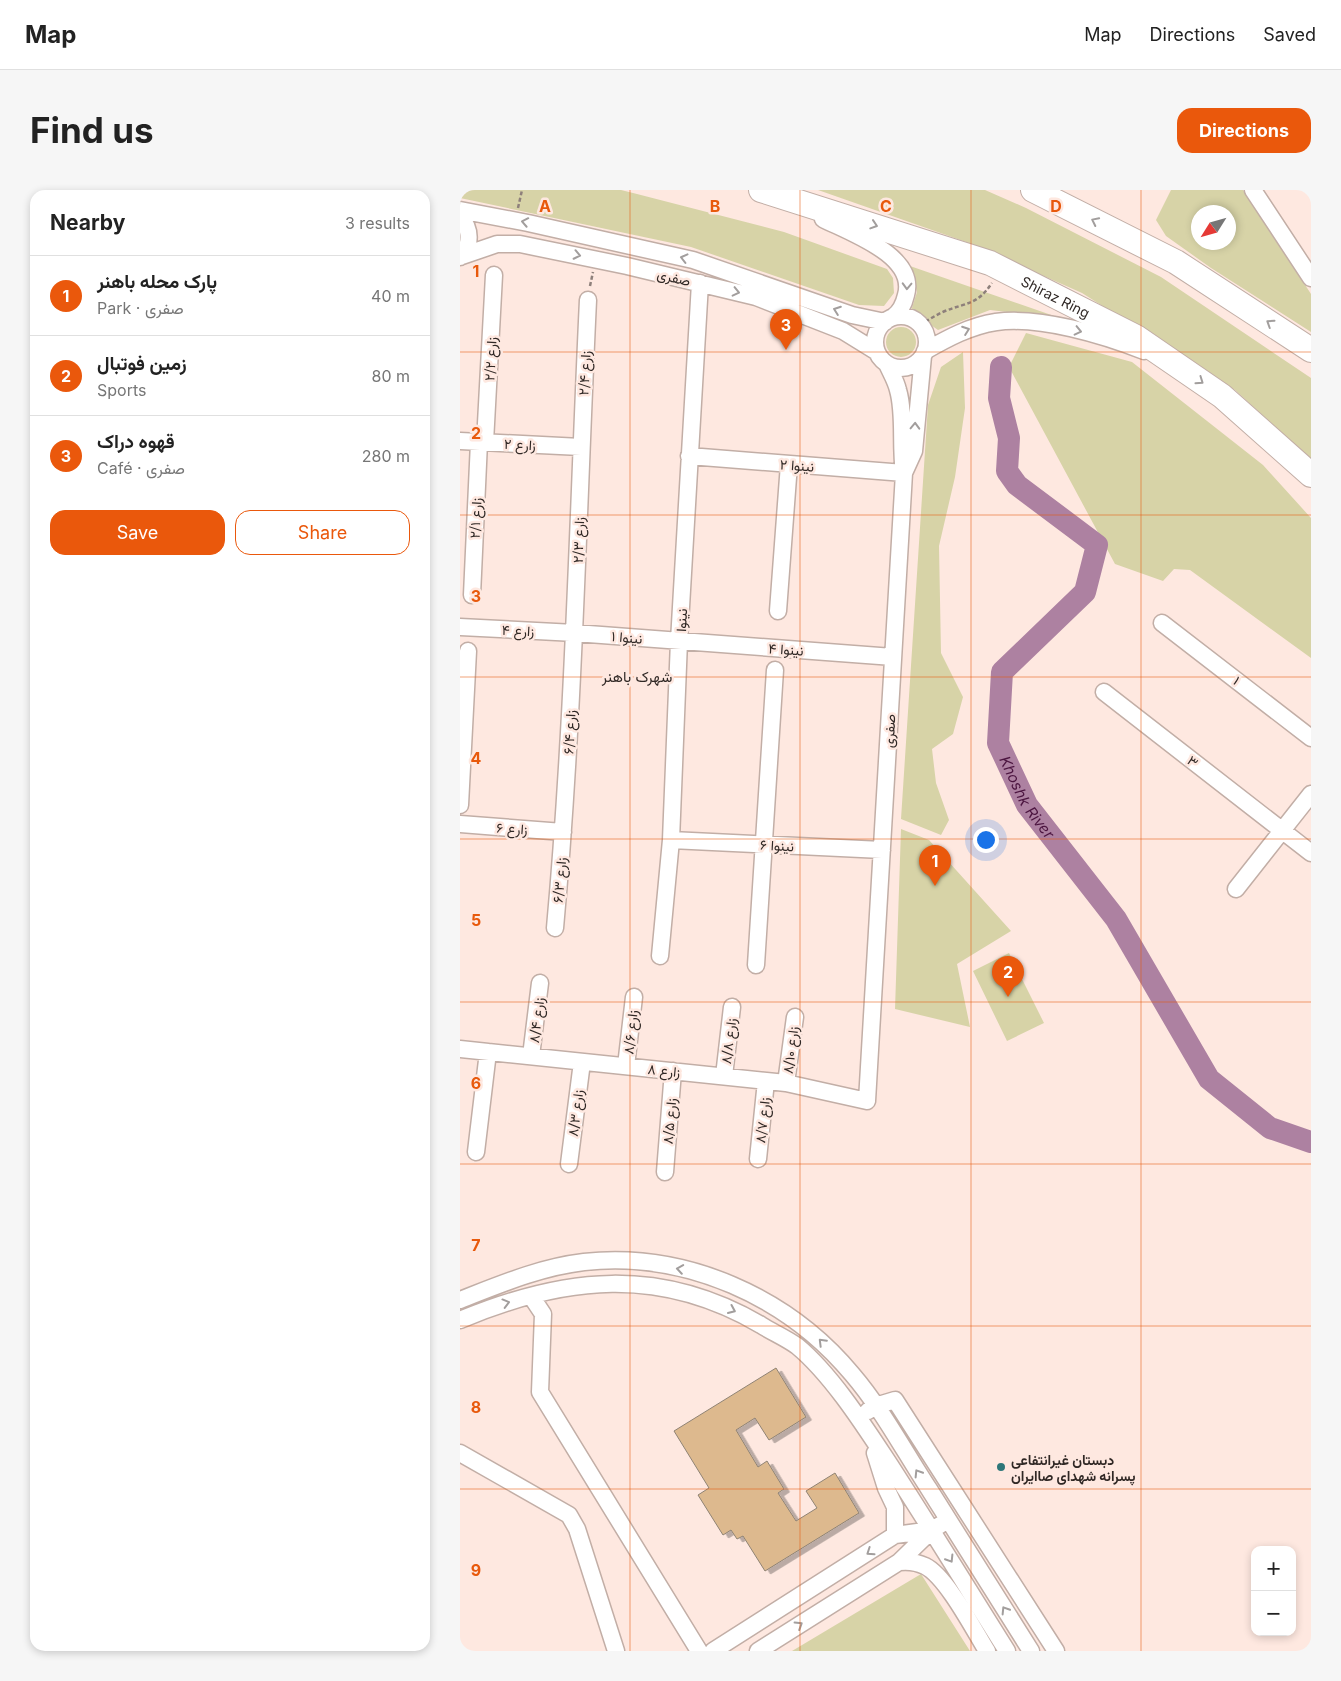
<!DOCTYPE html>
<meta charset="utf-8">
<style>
:root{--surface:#fff;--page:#f6f6f6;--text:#222;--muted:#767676;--line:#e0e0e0;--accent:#ea580c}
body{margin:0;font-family:Inter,Vazirmatn,sans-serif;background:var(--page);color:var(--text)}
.controls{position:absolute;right:15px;bottom:15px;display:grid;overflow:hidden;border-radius:10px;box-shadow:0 2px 8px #0003}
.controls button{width:45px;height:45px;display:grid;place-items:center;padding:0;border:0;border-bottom:1px solid var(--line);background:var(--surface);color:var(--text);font:25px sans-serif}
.compass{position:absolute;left:731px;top:15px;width:45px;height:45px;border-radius:50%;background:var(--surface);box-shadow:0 2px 8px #0003;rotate:233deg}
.you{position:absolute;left:525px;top:649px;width:18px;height:18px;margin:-12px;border:4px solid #fff;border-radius:50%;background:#1a73e8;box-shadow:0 0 0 8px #1a73e833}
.badge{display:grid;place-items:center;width:32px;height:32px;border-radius:50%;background:var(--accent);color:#fff;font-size:16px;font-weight:700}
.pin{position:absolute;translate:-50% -41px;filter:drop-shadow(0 1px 2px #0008)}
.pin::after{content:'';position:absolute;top:26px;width:18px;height:15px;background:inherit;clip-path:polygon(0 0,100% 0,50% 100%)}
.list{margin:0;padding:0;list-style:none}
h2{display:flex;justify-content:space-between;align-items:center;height:65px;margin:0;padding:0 20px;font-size:21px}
h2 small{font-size:16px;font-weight:400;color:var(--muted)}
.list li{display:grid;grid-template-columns:32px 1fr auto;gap:15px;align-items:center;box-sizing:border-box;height:80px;padding:0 20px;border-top:1px solid var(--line)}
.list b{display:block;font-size:19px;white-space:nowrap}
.list p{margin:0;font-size:16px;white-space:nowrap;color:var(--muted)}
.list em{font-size:16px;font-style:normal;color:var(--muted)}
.actions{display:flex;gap:10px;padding:15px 20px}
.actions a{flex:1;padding:11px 0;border:1px solid var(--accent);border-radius:15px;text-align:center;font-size:18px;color:var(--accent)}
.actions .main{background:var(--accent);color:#fff}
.map{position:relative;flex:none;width:851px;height:1461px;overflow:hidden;border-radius:15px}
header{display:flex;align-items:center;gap:30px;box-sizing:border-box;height:70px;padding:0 25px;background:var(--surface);border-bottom:1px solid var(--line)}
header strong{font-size:24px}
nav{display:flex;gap:28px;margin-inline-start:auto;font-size:18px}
.intro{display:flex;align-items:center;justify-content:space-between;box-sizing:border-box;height:120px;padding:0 30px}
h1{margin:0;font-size:35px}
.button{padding:12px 22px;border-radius:15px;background:var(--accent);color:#fff;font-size:18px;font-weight:700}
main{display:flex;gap:30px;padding:0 30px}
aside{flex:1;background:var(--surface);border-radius:15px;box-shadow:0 2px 8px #0003}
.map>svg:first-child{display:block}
.green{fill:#d7d3a7;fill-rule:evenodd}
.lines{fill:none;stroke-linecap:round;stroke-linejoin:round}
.river{stroke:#ad81a1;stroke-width:22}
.building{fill:#ddb98e;stroke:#8f8374;filter:url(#shadow)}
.minor-casing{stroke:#c2aea6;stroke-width:19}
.highway-casing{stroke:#c2aea6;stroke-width:26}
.path{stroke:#8e807b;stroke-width:2.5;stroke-dasharray:4 2.5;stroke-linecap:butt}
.minor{stroke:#fff;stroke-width:16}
.highway{stroke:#fff;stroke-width:24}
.oneway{stroke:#a29e9d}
.grid{fill:none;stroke:#e8590c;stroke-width:1;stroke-opacity:0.55}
.poi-dot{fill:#2d7679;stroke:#fee8e0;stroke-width:2}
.labels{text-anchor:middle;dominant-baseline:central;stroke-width:5;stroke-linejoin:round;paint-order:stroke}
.street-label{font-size:14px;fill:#302825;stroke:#fee8e0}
.poi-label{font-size:14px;font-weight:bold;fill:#302825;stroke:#fee8e0;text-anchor:start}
.neighbourhood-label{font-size:15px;fill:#302825;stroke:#fee8e0}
.water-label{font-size:15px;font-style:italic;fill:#4c1540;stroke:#fee8e0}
.grid-label{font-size:16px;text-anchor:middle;font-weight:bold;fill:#e8590c;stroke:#fee8e0;stroke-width:5;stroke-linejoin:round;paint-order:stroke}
</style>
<header>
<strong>Map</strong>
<nav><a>Map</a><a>Directions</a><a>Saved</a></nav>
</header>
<div class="intro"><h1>Find us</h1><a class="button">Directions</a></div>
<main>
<aside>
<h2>Nearby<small>3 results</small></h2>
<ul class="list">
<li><span class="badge">1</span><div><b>پارک محله باهنر</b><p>Park · صفری</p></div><em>40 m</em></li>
<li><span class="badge">2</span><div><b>زمین فوتبال</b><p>Sports</p></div><em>80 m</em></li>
<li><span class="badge">3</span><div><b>قهوه دراک</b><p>Café · صفری</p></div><em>280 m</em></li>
</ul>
<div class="actions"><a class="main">Save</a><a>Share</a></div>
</aside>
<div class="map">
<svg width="851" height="1461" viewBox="0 0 851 1461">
<defs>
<filter id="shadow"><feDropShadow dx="5.5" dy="3" stdDeviation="0" flood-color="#0004"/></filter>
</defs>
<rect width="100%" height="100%" fill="#fee8e0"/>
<path class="green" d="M 0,0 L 161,0 L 177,4 L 324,42 L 427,79 L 433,88 L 434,103 L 424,116 L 399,115 L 231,57 L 0,8 Z
M 358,0 L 525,0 L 566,18 L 701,87 L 851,188 L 851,270 L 775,200 L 622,103 L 509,53 Z
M 711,0 L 783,0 L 851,104 L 851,142 L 751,78 L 706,46 L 696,30 ZM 738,22 L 768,22 L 768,52 L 738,52 Z
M 450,76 L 600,128 L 530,120 L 478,140 L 451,121 L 457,102 Z
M426 152a15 15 0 1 1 30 0a15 15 0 1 1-30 0Z
M 566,143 L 672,172 L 803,275 L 851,328 L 851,468 L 730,380 L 714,379 L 703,391 L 655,374 L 549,177 Z
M 503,162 L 505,218 L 495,287 L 479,356 L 481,463 L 503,507 L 493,544 L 472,559 L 476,593 L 489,630 L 481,645 L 441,629 L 468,215 L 481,177 Z
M 441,639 L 469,650 L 551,741 L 497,774 L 510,837 L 435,819 Z
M 549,763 L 584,833 L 547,851 L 513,781 Z
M 461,1384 L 510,1461 L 332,1461 Z"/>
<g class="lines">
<path class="river" id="s1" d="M 541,177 L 539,208 L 549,248 L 547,281 L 557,295 L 637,355 L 625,402 L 542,482 L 538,553 L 567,615 L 656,729 L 749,889 L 810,938 L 851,952"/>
</g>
<path class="building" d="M 316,1178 L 346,1227 L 309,1250 L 295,1228 L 276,1240 L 298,1277 L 307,1271 L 324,1299 L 318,1303 L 336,1331 L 357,1318 L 346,1301 L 375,1283 L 399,1323 L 305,1381 L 283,1346 L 277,1349 L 271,1340 L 263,1345 L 238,1305 L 249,1298 L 214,1241 Z"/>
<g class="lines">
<g class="minor-casing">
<path id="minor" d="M 793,0 L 851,88
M 0,20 L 68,33 L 233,70 L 392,125 L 425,132
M 0,26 C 11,39 12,55 0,67
M 363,29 C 391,43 457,66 446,105 C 444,114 440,122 433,127
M 2,66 L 37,54 L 60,54 L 167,76 L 296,107 L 383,141 L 417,162
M415 152a26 26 0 1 1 52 0a26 26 0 1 1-52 0Z
M 465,161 C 488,148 510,136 536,132 C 580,126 643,145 684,161
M 0,251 L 121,257
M 25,252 L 34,85
M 229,266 L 444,283
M 444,283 L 454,261 L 463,166
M 12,405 L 19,252
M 318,421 L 329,274
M 702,433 L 851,548
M 0,437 L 115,443 L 433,467
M 644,502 L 851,663
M 0,615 L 8,461
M 0,634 L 103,642
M 211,650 L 422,660
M 776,699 L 851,604
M 95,738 C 114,529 118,319 128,110
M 200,766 L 211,650 L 219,451 L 240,93
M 296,775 L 315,480
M 0,859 L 326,893 L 407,911 L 444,283 C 440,256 445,224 438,200 C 436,191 431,183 427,174
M 71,866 L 80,793
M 166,876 L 174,807
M 264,886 L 272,817
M 326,893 L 335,827
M 16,962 L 28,862
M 298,969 L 306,891
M 109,974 L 122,872
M 205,982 L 213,881
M 71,1106 L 83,1124 L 80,1202 L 239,1461
M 0,1110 C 41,1094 81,1077 124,1072 C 226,1061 328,1107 392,1184 C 422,1219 444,1261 469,1299 C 503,1353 537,1407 571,1461
M 0,1130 C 105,1086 200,1076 301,1135 C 312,1142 326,1148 337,1156 C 372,1185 405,1237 430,1275 C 470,1337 508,1399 547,1461
M 408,1221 L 415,1216 L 435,1210 L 596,1461
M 0,1263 L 109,1325 L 117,1339 L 156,1461
M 435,1345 L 472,1340
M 439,1372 L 472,1340 L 480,1335
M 253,1461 L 435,1345 L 435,1317 L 426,1298 L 415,1263
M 298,1461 L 439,1372 C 448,1371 457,1372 465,1376 C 486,1386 514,1440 527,1461"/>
</g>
<g class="highway-casing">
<g id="highway">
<path id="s2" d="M 301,0 L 530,73 L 676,147 L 762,206 L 851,285"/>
<path d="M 573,0 L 716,72 L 851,160"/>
</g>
</g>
<path class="path" d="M 58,18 L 62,0
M 130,96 L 133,82
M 460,135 C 468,130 476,125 485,121 C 508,112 517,115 532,93"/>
<use href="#minor" class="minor"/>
<use href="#highway" class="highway"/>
</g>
<defs><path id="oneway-chevron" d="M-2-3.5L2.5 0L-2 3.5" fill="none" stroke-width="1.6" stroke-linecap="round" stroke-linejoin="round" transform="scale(1.25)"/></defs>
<g class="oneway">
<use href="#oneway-chevron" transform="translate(635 31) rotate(-154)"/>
<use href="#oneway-chevron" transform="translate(65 32) rotate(-169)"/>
<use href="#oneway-chevron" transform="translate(414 35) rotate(18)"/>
<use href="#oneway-chevron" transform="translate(117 65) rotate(12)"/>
<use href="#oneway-chevron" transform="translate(224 68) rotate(-166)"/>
<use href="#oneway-chevron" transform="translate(447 96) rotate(92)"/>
<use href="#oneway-chevron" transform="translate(276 102) rotate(13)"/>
<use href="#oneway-chevron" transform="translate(377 120) rotate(-160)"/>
<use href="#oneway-chevron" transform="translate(810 133) rotate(-147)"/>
<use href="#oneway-chevron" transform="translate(506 140) rotate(-20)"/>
<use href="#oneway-chevron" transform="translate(618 141) rotate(13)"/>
<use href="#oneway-chevron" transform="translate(740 191) rotate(35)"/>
<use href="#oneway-chevron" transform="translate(455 236) rotate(-88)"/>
<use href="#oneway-chevron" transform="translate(220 1079) rotate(-171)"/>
<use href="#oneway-chevron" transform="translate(46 1113) rotate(-15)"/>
<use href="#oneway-chevron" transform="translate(272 1120) rotate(24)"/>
<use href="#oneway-chevron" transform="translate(362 1152) rotate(-135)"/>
<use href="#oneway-chevron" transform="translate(458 1283) rotate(-122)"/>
<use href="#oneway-chevron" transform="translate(410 1362) rotate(146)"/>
<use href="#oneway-chevron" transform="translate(490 1369) rotate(58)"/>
<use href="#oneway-chevron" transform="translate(545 1420) rotate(-122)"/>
<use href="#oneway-chevron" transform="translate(339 1435) rotate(-32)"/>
</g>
<path class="grid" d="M 170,0 L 170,1461M 340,0 L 340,1461M 511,0 L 511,1461M 681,0 L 681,1461M 0,162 L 851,162M 0,325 L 851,325M 0,487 L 851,487M 0,649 L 851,649M 0,812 L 851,812M 0,974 L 851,974M 0,1136 L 851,1136M 0,1299 L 851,1299"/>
<circle class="poi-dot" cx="541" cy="1277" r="5"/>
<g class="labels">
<g class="street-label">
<text transform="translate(214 87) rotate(14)">صفری</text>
<text stroke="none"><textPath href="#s2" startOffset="314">Shiraz Ring</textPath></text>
<text transform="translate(30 169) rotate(-87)">۲/۲ زارع</text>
<text transform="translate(124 183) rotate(-87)">۲/۴ زارع</text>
<text transform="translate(60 254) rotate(3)">۲ زارع</text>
<text transform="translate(337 275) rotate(4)">۲ نینوا</text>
<text transform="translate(15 328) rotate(-87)">۲/۱ زارع</text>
<text transform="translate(118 350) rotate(-88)">۲/۳ زارع</text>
<text transform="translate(221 430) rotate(-87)">نینوا</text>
<text transform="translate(58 440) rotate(3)">۴ زارع</text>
<text transform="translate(167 447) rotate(5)">۱ نینوا</text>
<text transform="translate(326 459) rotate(4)">۴ نینوا</text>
<text transform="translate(777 490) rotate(38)">۱</text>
<text transform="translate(429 541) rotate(-87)">صفری</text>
<text transform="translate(109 542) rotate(-87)">۶/۴ زارع</text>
<text transform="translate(733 571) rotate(38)">۳</text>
<text transform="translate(52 638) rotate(4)">۶ زارع</text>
<text transform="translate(317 655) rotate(3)">۶ نینوا</text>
<text transform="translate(99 690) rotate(-85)">۶/۳ زارع</text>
<text transform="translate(76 830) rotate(-83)">۸/۴ زارع</text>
<text transform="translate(170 842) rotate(-84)">۸/۶ زارع</text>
<text transform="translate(268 851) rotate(-83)">۸/۸ زارع</text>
<text transform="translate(330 860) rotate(-83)">۸/۱۰ زارع</text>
<text transform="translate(204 880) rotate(6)">۸ زارع</text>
<text transform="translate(115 923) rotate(-83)">۸/۳ زارع</text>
<text transform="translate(302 930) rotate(-84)">۸/۷ زارع</text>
<text transform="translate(209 931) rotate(-85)">۸/۵ زارع</text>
</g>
<g class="poi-label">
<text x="551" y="1269">دبستان غیرانتفاعی<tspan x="551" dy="16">پسرانه شهدای صاایران</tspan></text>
</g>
<g class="neighbourhood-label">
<text x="177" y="486">شهرک باهنر</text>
</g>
<g class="water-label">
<text stroke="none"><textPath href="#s1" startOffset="519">Khoshk River</textPath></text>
</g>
</g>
<g class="grid-label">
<text x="85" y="22">A</text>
<text x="255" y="22">B</text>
<text x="426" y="22">C</text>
<text x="596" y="22">D</text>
<text x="16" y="87">1</text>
<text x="16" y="249">2</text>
<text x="16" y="412">3</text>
<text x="16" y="574">4</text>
<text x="16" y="736">5</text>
<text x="16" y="899">6</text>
<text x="16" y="1061">7</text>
<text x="16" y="1223">8</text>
<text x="16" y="1386">9</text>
</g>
</svg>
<div class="controls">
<button>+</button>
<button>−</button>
</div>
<svg class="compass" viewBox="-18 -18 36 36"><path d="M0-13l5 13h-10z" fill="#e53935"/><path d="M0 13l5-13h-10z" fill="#767676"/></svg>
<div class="you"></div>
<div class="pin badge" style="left:475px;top:696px">1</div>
<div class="pin badge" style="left:548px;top:807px">2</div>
<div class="pin badge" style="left:326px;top:160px">3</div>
</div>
</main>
